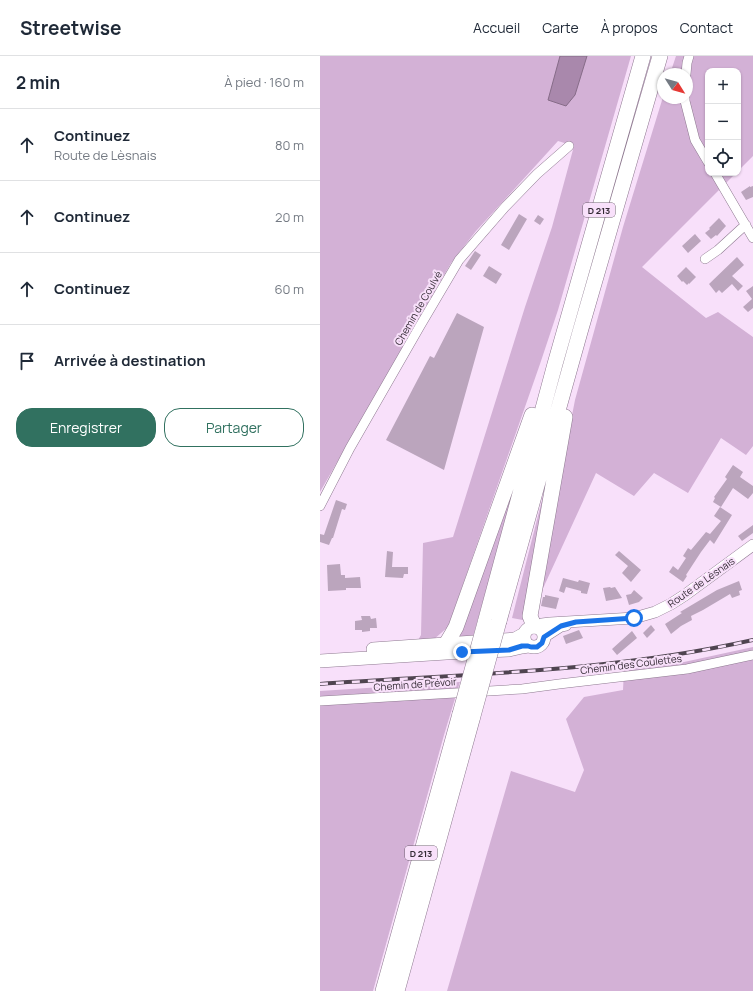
<!DOCTYPE html>
<html lang="fr">
<meta charset="utf-8">
<style>
:root{--surface:#fff;--page:#f2f2f3;--text:#1f2937;--muted:#747a83;--line:#e0e1e3;--accent:#317160}
body{margin:0;font-family:Manrope,sans-serif;background:var(--page);color:var(--text)}
.controls{position:absolute;right:12px;top:12px;display:grid;overflow:hidden;border-radius:8px;box-shadow:0 1px 3px #0004}
.controls button{width:36px;height:36px;display:grid;place-items:center;padding:0;border:0;border-bottom:1px solid var(--line);background:var(--surface);color:var(--text);font:20px sans-serif}
.compass{position:absolute;left:337px;top:12px;width:36px;height:36px;border-radius:50%;background:var(--surface);box-shadow:0 1px 3px #0004;rotate:127deg}
.stop{position:absolute;width:12px;height:12px;margin:-9px;border:3px solid #1a73e8;border-radius:50%;background:#fff}
.stop.end{background:#1a73e8;border-color:#fff;box-shadow:0 1px 4px #0008}
.list{margin:0;padding:0;list-style:none}
h2{display:flex;justify-content:space-between;align-items:center;height:52px;margin:0;padding:0 16px;font-size:17px}
h2 small{font-size:13px;font-weight:400;color:var(--muted)}
.list li{display:grid;grid-template-columns:26px 1fr auto;gap:12px;align-items:center;box-sizing:border-box;height:72px;padding:0 16px;border-top:1px solid var(--line)}
.list b{display:block;font-size:15px;white-space:nowrap}
.list p{margin:0;font-size:13px;white-space:nowrap;color:var(--muted)}
.list em{font-size:13px;font-style:normal;color:var(--muted)}
.actions{display:flex;gap:8px;padding:12px 16px}
.actions a{flex:1;padding:9px 0;border:1px solid var(--accent);border-radius:16px;text-align:center;font-size:14px;color:var(--accent)}
.actions .main{background:var(--accent);color:#fff}
.icon{flex:none;width:22px;height:22px;fill:none;stroke:currentColor;stroke-width:2;stroke-linecap:round;stroke-linejoin:round}
.map{position:relative;flex:none;width:433px;height:935px;overflow:hidden}
header{display:flex;align-items:center;gap:24px;box-sizing:border-box;height:56px;padding:0 20px;background:var(--surface);border-bottom:1px solid var(--line)}
header strong{font-size:19px}
nav{display:flex;gap:22px;margin-inline-start:auto;font-size:14px}
main{display:flex}
aside{flex:1;background:var(--surface)}
.map>svg:first-child{display:block}
.green{fill:#d3b1d6}
.water{fill:#a988ac;stroke:#866c88}
.building{fill:#bba5bd}
.lines{fill:none;stroke-linecap:round;stroke-linejoin:round}
.minor-casing{stroke:#8e7990;stroke-width:10}
.tertiary-casing{stroke:#8e7990;stroke-width:12}
.secondary-casing{stroke:#8e7990;stroke-width:14}
.trunk-casing{stroke:#8e7990;stroke-width:16}
.minor{stroke:#fff;stroke-width:9}
.tertiary{stroke:#fff;stroke-width:11}
.secondary{stroke:#fff;stroke-width:13}
.trunk{stroke:#fff;stroke-width:15}
.rail-casing{stroke:#4f4450;stroke-width:4}
.rail{stroke:#f8e0fa;stroke-width:2.5;stroke-dasharray:8;stroke-linecap:butt}
.trunk-bridge-casing{stroke:#8e7990;stroke-width:16;stroke-linecap:butt}
.trunk-bridge{stroke:#fff;stroke-width:15}
.route{stroke:#1a73e8;stroke-width:5}
.labels{text-anchor:middle;dominant-baseline:central;stroke-width:4;stroke-linejoin:round;paint-order:stroke}
.shield{fill:#f8e0fa;stroke:#6f6170;stroke-width:1}
.shield-label{font-size:9px;font-weight:bold;fill:#342b35}
.street-label{font-size:10px;fill:#342b35;stroke:#f8e0fa}
</style>
<header>
<strong>Streetwise</strong>
<nav><a>Accueil</a><a>Carte</a><a>À propos</a><a>Contact</a></nav>
</header>
<main>
<aside>
<h2>2 min<small>À pied · 160 m</small></h2>
<ul class="list">
<li><svg class="icon" aria-label="ahead" viewBox="0 0 24 24"><path d="M12 20V5M6 11l6-6 6 6"/></svg><div><b>Continuez</b><p>Route de Lèsnais</p></div><em>80 m</em></li>
<li><svg class="icon" aria-label="ahead" viewBox="0 0 24 24"><path d="M12 20V5M6 11l6-6 6 6"/></svg><div><b>Continuez</b></div><em>20 m</em></li>
<li><svg class="icon" aria-label="ahead" viewBox="0 0 24 24"><path d="M12 20V5M6 11l6-6 6 6"/></svg><div><b>Continuez</b></div><em>60 m</em></li>
<li><svg class="icon" aria-label="arrive" viewBox="0 0 24 24"><path d="M6 21V4h12l-3 4 3 4H6"/></svg><div><b>Arrivée à destination</b></div></li>
</ul>
<div class="actions"><a class="main">Enregistrer</a><a>Partager</a></div>
</aside>
<div class="map">
<svg width="433" height="935" viewBox="0 0 433 935">
<rect width="100%" height="100%" fill="#f8e0fa"/>
<path class="green" d="M 0,0 L 311,0 L 238,254 L 220,308 L 128,571 L 113,584 L 97,586 L 101,579 L 103,487 L 133,481 L 205,251 L 232,171 L 254,90 L 238,85 L 156,175 L 131,207 L 0,436 Z
M 356,0 L 433,0 L 433,100 L 418,115 L 418,15 L 388,15 L 388,117 L 416,117 L 322,211 L 386,262 L 398,256 L 433,281 L 433,390 L 426,399 L 401,382 L 368,437 L 334,417 L 314,440 L 276,417 L 208,565 L 192,562 L 223,440 L 245,395 L 255,344 L 303,171 L 343,41 L 367,42 L 367,18 L 350,18 Z
M 203,404 L 152,584 L 143,584 L 137,579 Z
M 433,591 L 433,935 L 127,935 L 191,715 L 255,736 L 264,714 L 246,663 L 264,641 L 303,634 L 304,614 L 364,606 Z
M 140,626 L 124,679 L 53,935 L 0,935 L 0,635 Z"/>
<path class="water" d="M 240,0 L 267,0 L 255,39 L 246,50 L 228,44 Z"/>
<path class="building" d="M 430,130 L 430,131 L 433,130 L 433,141 L 426,144 L 421,136 Z
M 199,158 L 207,163 L 189,194 L 181,189 Z
M 218,159 L 224,163 L 220,169 L 214,165 Z
M 399,162 L 406,170 L 397,180 L 396,179 L 391,183 L 385,177 L 390,173 L 389,172 Z
M 375,178 L 381,185 L 368,197 L 362,190 Z
M 155,195 L 161,199 L 151,214 L 145,210 Z
M 417,201 L 424,209 L 412,220 L 423,230 L 418,235 L 412,228 L 402,237 L 399,234 L 396,237 L 389,228 Z
M 169,210 L 182,218 L 176,228 L 163,220 Z
M 366,211 L 376,221 L 369,228 L 369,227 L 367,229 L 363,225 L 362,226 L 357,220 Z
M 433,230 L 433,252 L 428,256 L 423,251 L 432,243 L 426,235 Z
M 137,257 L 164,271 L 124,414 L 66,384 L 110,300 L 114,302 Z
M 413,409 L 423,416 L 420,421 L 433,430 L 433,437 L 428,443 L 413,432 L 401,451 L 393,446 L 395,442 L 394,441 L 407,423 L 405,421 Z
M 16,444 L 27,448 L 25,454 L 22,453 L 13,482 L 12,482 L 9,489 L 0,486 L 0,478 L 4,479 Z
M 400,451 L 412,459 L 394,488 L 390,484 L 381,496 L 366,519 L 367,520 L 363,526 L 349,516 L 353,510 L 358,514 L 366,502 L 363,500 L 368,492 L 371,494 L 386,476 L 390,478 L 401,465 L 394,460 Z
M 433,469 L 433,477 L 422,485 L 418,480 Z
M 67,495 L 73,496 L 72,511 L 88,511 L 88,518 L 84,518 L 83,522 L 65,521 Z
M 299,495 L 321,514 L 311,526 L 302,517 L 308,510 L 295,499 Z
M 20,508 L 21,519 L 25,519 L 25,522 L 40,521 L 41,532 L 26,532 L 26,534 L 8,535 L 7,509 Z
M 243,522 L 258,526 L 259,524 L 270,527 L 267,538 L 261,537 L 261,535 L 246,531 L 244,537 L 239,535 Z
M 419,525 L 422,534 L 419,535 L 420,539 L 412,542 L 410,538 L 383,554 L 371,560 L 372,564 L 361,570 L 351,578 L 345,568 L 362,557 L 360,556 L 397,534 Z
M 290,531 L 291,532 L 295,531 L 302,542 L 286,545 L 283,532 Z
M 314,534 L 323,542 L 319,546 L 309,549 L 306,539 L 311,538 Z
M 225,539 L 239,542 L 236,553 L 221,550 L 223,541 L 225,541 Z
M 41,560 L 50,560 L 51,563 L 56,562 L 57,572 L 50,572 L 50,575 L 42,576 L 42,574 L 35,574 L 35,565 L 42,564 Z
M 331,569 L 335,574 L 327,582 L 323,577 Z
M 259,574 L 263,582 L 246,588 L 243,580 Z
M 312,575 L 317,582 L 297,599 L 292,593 Z"/>
<g class="lines">
<g class="minor-casing">
<path id="minor" d="M 366,18 L 367,7 L 369,0
M 365,42 L 365,45 L 375,84 L 388,106
M 395,117 L 433,182
M 385,203 L 398,194 L 422,172 L 426,169
M 0,450 L 30,392 L 100,270 L 139,204 L 185,151 L 217,118 L 249,90
M 0,645 L 202,633 L 239,628 L 367,613 L 433,599"/>
</g>
<g class="tertiary-casing">
<path id="tertiary" d="M 217,571 L 222,568 L 230,567 L 314,562 L 335,556 L 351,548 L 365,539 L 433,489
M 224,581 L 241,570 L 246,569"/>
</g>
<g class="secondary-casing">
<path id="secondary" d="M204 581a10 10 0 1 1 20 0a10 10 0 1 1-20 0Z
M 53,593 L 183,584 L 195,583 L 204,578
M 0,605 L 142,596 L 189,594 L 202,591 L 208,590"/>
</g>
<g class="trunk-casing">
<path id="trunk" d="M 179,565 L 260,276 L 340,0
M 165,567 L 235,308 L 323,0
M 214,570 L 210,560 L 245,361
M 126,588 L 132,578 L 136,571 L 212,359
M 63,935 L 140,658
M 77,935 L 153,660"/>
</g>
<use href="#minor" class="minor"/>
<use href="#tertiary" class="tertiary"/>
<use href="#secondary" class="secondary"/>
<use href="#trunk" class="trunk"/>
<g class="rail-casing">
<path id="rail" d="M 0,628 C 144,618 291,616 433,584"/>
</g>
<use href="#rail" class="rail"/>
<g class="trunk-bridge-casing">
<path id="trunk-bridge" d="M 140,658 L 165,567
M 153,660 L 179,565"/>
</g>
<use href="#trunk-bridge" class="trunk-bridge"/>
</g>
<g class="lines">
<path class="route" d="M 142,596 L 189,594 L 202,590 L 208,590 L 211,591 L 217,591 L 222,587 L 224,581 L 241,570 L 256,566 L 314,562"/>
</g>
<g class="labels">
<g class="shield">
<rect x="263" y="147" width="32" height="14" rx="3"/>
<rect x="85" y="790" width="32" height="14" rx="3"/>
</g>
<g class="shield-label">
<text x="279" y="154">D 213</text>
<text x="101" y="797">D 213</text>
</g>
<g class="street-label">
<text transform="translate(98 252) rotate(-60)">Chemin de Coulvé</text>
<text transform="translate(381 526) rotate(-35)">Route de Lèsnais</text>
<text transform="translate(311 608) rotate(-7)">Chemin des Coulettes</text>
<text transform="translate(95 628) rotate(-4)">Chemin de Prévoir</text>
</g>
</g>
</svg>
<div class="controls">
<button>+</button>
<button>−</button>
<button><svg class="icon" aria-label="locate" viewBox="0 0 24 24"><circle cx="12" cy="12" r="6"/><path d="M12 2v4M12 18v4M2 12h4M18 12h4"/></svg></button>
</div>
<svg class="compass" viewBox="-18 -18 36 36"><path d="M0-13l5 13h-10z" fill="#e53935"/><path d="M0 13l5-13h-10z" fill="#747a83"/></svg>
<div class="stop" style="left:314px;top:562px"></div>
<div class="stop end" style="left:142px;top:596px"></div>
</div>
</main>
